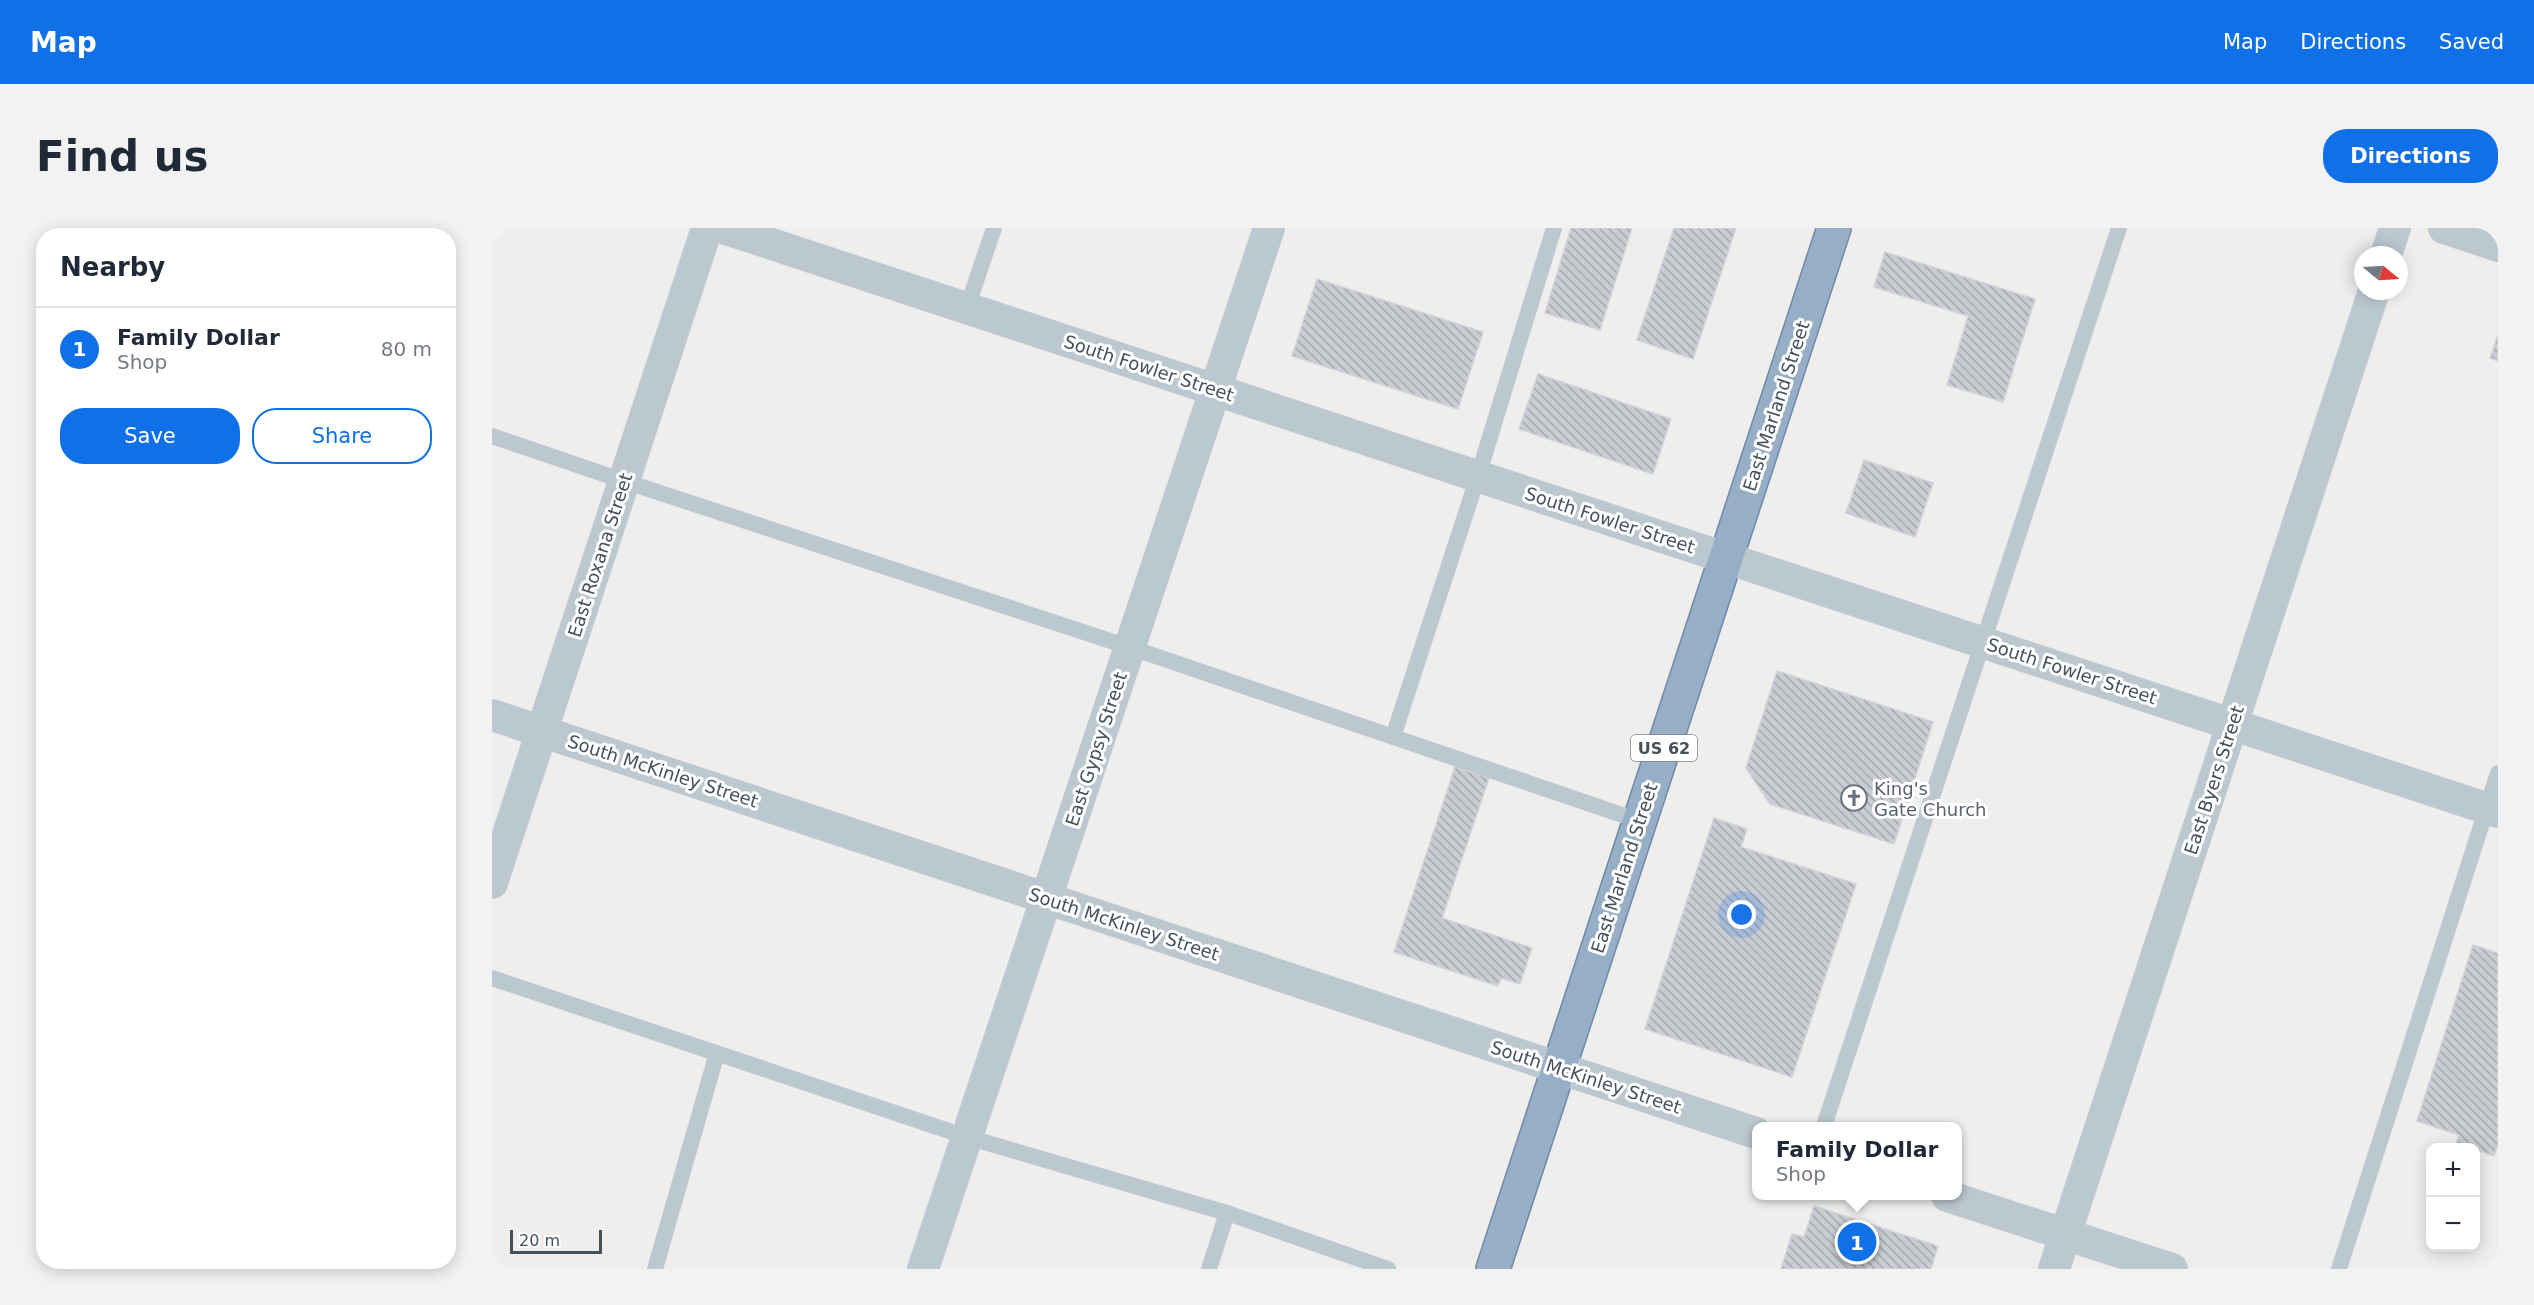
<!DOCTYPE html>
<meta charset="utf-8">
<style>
:root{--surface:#fff;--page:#f2f2f3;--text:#1f2937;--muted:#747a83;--line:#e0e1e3;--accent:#1070e7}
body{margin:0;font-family:"DejaVu Sans",sans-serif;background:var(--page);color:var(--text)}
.controls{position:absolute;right:18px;bottom:18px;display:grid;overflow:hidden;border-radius:12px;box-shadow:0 3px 15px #0003}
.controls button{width:54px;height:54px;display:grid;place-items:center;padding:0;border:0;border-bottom:2px solid var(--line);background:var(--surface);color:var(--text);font:30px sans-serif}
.compass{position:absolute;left:1862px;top:18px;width:54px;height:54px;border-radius:50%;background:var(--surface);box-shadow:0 3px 15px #0003;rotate:108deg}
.scale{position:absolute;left:18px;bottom:15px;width:92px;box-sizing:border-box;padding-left:6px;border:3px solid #44515b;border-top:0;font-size:16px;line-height:21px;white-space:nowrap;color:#44515b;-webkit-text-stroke:4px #fff;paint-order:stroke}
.you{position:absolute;left:1250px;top:687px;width:21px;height:21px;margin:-15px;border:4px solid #fff;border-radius:50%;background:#1a73e8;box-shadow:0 0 0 9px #1a73e833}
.badge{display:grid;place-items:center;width:39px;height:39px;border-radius:50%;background:var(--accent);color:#fff;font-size:20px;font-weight:700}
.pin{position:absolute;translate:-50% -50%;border:3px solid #fff;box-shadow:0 2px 6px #0006}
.popup{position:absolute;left:1260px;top:894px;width:210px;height:78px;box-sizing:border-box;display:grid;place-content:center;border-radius:12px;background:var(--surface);filter:drop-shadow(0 2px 4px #0005);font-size:20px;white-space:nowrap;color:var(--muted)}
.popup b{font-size:22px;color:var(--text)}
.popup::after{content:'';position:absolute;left:50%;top:100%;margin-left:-12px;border:12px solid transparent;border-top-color:var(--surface)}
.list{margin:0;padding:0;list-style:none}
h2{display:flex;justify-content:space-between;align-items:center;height:78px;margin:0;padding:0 24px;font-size:26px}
h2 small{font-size:20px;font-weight:400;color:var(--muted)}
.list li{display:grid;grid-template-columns:39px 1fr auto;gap:18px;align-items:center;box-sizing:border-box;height:84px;padding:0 24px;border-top:2px solid var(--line)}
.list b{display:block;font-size:22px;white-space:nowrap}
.list p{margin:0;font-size:20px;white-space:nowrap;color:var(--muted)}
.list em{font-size:20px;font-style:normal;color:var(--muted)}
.actions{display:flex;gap:12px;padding:18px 24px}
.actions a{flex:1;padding:14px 0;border:2px solid var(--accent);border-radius:24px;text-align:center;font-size:21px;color:var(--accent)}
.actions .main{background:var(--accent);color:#fff}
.map{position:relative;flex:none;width:2006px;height:1041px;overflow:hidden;border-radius:24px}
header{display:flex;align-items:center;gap:36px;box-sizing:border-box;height:84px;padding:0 30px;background:var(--accent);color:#fff}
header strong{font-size:28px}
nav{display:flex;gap:33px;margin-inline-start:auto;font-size:21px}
.intro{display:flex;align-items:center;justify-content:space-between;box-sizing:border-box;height:144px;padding:0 36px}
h1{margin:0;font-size:42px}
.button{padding:15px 27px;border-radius:24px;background:var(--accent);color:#fff;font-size:21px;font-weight:700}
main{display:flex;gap:36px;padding:0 36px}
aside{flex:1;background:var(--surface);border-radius:24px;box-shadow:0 3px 15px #0003}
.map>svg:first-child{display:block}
.building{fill:url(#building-back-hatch);stroke:#d0d3d9;stroke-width:1.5}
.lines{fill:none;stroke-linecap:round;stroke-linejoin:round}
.trunk-casing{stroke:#6d8bab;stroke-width:36}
.service{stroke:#bcc8d0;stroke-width:16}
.minor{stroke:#bcc8d0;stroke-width:32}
.trunk{stroke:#96aec6;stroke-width:33}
.labels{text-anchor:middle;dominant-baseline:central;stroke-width:6;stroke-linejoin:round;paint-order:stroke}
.shield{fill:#fff;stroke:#7c858c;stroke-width:1.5}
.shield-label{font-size:16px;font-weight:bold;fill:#44515b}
.street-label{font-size:18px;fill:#44515b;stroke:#fff}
.worship-label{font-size:18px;fill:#5b616d;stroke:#fff;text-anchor:start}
</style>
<header>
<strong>Map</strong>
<nav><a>Map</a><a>Directions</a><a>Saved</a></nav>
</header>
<div class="intro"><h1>Find us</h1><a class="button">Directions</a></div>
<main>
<aside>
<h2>Nearby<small></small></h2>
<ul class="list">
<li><span class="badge">1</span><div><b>Family Dollar</b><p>Shop</p></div><em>80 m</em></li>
</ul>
<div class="actions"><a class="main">Save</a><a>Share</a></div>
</aside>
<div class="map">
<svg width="2006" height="1041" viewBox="0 0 2006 1041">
<defs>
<pattern id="building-back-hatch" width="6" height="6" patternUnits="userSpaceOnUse" patternTransform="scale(1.5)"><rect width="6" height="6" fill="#c9ccd2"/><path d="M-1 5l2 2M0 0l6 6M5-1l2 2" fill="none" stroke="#a5a8ad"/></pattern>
</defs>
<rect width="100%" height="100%" fill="#f0eded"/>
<path class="building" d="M 1079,0 L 1140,0 L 1108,102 L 1053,85 Z
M 1182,0 L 1244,0 L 1201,131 L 1145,112 Z
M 1393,24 L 1543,71 L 1511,174 L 1455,157 L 1476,88 L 1382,59 Z
M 825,51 L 991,104 L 966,181 L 800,128 Z
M 2006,107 L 2006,133 L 1998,130 Z
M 1046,146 L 1179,191 L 1161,246 L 1027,201 Z
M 1372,232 L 1441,255 L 1423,309 L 1354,285 Z
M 1285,443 L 1441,494 L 1402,616 L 1278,576 L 1254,540 Z
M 963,539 L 997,550 L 950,690 L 1040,720 L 1028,756 L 1009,750 L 1006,758 L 902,724 Z
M 1222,590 L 1255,601 L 1249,619 L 1364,656 L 1300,849 L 1153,801 Z
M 1981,717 L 2006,725 L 2006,916 L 2002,928 L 1984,922 L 1984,920 L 1964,916 L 1967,907 L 1925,893 Z
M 1322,978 L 1446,1018 L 1439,1041 L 1289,1041 L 1300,1006 L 1312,1009 Z"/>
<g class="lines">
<g class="trunk-casing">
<path id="trunk" d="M 1001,1041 L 1342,0"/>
</g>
<path class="service" d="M 475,80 L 502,0
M 0,208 L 132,253 L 637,419 L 1148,593
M 901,509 L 986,248 L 1062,0
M 0,750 L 475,909 L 735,985 L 896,1041
M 1332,898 L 1627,0
M 163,1041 L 225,825
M 717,1041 L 735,985
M 1847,1041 L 2006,545"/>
<path class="minor" d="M 231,0 L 2006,584
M 1952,0 L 2006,18
M 1894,27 L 1903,0
M 0,487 L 1264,905
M 0,655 L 215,0
M 1455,968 L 1680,1041
M 431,1041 L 777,0
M 1562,1041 L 1882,63"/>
<use href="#trunk" class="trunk"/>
</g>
<defs>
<g id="church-ring" transform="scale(1.35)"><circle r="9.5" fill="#fff" stroke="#6b7280" stroke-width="1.5"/><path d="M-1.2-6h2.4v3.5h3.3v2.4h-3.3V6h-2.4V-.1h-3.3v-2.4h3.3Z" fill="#6b7280"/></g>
</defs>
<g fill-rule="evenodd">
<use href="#church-ring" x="1362" y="570"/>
</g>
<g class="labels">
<rect class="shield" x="1139" y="507" width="66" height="26" rx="4.5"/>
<g class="shield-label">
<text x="1172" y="520">US 62</text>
</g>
<g class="street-label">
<text transform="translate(657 140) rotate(18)">South Fowler Street</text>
<text transform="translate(1284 178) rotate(-72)">East Marland Street</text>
<text transform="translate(1118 292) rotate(18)">South Fowler Street</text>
<text transform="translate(108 327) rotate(-72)">East Roxana Street</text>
<text transform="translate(1580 443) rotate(18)">South Fowler Street</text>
<text transform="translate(604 521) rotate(-72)">East Gypsy Street</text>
<text transform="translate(171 543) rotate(18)">South McKinley Street</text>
<text transform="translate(1722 552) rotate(-72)">East Byers Street</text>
<text transform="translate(1132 640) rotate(-72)">East Marland Street</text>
<text transform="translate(632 696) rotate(18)">South McKinley Street</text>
<text transform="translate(1094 849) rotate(18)">South McKinley Street</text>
</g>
<g class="worship-label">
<text x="1382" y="560">King's<tspan x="1382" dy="21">Gate Church</tspan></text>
</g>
</g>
</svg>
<div class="controls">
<button>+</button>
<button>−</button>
</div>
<svg class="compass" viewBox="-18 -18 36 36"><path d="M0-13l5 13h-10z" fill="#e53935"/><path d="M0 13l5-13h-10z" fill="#747a83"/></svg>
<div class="scale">20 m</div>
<div class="you"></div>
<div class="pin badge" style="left:1365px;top:1014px">1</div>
<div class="popup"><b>Family Dollar</b>Shop</div>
</div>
</main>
